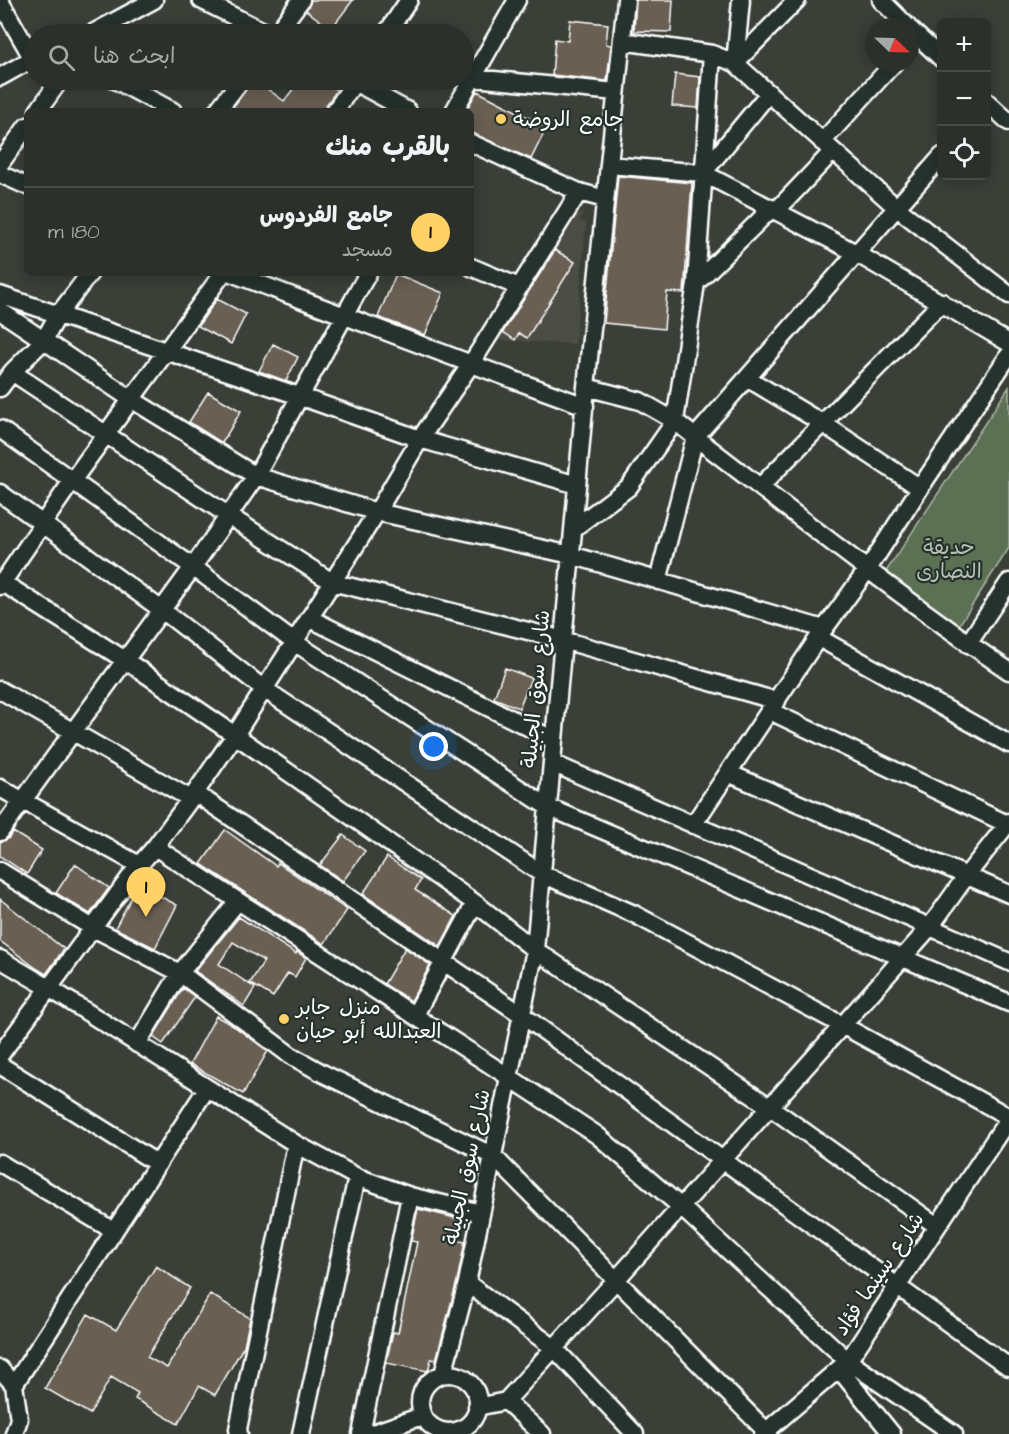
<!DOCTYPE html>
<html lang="ar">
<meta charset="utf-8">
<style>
:root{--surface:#2c302a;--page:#343832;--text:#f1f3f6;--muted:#a6a9a8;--line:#484b47;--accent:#ffd166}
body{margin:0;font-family:"Architects Daughter","Playpen Sans Arabic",sans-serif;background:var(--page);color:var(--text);direction:rtl}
.controls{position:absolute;right:18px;top:18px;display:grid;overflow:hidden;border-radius:9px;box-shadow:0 3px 15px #0003}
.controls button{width:54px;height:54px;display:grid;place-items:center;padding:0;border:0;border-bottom:2px solid var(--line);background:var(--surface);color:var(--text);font:30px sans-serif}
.compass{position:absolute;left:865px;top:18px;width:54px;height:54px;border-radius:50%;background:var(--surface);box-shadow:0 3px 15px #0003;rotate:113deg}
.you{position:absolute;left:434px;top:747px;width:21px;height:21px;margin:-15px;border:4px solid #fff;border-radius:50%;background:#1a73e8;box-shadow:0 0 0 9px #1a73e833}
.badge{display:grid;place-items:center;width:39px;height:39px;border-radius:50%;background:var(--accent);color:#111;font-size:20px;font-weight:700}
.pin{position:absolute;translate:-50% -50px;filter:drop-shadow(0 2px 3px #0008)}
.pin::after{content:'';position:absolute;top:32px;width:21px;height:18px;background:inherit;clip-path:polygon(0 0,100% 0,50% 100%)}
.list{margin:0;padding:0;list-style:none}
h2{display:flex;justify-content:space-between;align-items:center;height:78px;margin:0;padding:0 24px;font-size:26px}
h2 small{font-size:20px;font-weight:400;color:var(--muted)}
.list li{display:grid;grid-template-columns:39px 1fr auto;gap:18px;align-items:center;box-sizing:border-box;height:90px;padding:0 24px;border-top:2px solid var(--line)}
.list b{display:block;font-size:22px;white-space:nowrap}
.list p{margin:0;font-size:20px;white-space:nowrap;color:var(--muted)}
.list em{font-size:20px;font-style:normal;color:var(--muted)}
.icon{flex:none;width:33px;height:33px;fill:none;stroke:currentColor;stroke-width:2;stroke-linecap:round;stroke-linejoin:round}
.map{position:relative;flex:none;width:1009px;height:1434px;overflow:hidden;direction:ltr}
.search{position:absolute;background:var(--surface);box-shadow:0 3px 15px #0003;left:24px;top:24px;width:450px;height:66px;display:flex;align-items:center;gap:15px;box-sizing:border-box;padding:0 21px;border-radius:33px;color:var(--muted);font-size:22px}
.panel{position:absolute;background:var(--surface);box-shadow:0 3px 15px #0003;left:24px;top:108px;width:450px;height:168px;border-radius:9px;direction:rtl}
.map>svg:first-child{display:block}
.built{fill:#4c4d44}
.green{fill:#5b7053;stroke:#adb8a9;stroke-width:1.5}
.building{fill:#695f52;stroke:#fff;stroke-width:1.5}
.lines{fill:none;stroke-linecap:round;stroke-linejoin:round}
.minor-casing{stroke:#fff;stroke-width:21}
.minor{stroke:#26332d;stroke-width:16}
.poi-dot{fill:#ffd166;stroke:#26332d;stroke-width:2}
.labels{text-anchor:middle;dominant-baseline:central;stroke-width:4.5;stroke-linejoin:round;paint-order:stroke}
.poi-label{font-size:21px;fill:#fff;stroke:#26332d;text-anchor:start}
.park-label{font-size:21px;fill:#b5bfb2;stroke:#26332d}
.street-label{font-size:21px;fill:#fff;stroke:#26332d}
</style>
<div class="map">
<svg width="1009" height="1434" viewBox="0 0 1009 1434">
<rect width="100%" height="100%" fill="#3a4038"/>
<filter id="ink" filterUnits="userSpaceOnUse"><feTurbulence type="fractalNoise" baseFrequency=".0167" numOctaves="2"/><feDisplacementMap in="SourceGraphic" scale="12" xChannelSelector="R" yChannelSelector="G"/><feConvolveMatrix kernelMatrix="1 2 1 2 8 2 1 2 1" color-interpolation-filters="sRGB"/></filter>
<g filter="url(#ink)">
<path class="built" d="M 573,214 L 583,214 L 580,221 L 586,222 L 575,344 L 495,340 Z"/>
<path class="green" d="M 1009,387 L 1009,548 L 958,627 L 883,576 Z"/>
<path class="building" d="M 311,0 L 353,0 L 331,29 L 306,10 Z
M 636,0 L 673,0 L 671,32 L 634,31 Z
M 570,20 L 608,24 L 606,44 L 611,45 L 607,81 L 552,75 L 555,39 L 568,41 Z
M 675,74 L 700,77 L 698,108 L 672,106 Z
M 251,80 L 255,80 L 284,101 L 300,80 L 323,80 L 337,90 L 326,105 L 325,111 L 230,111 L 249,86 Z
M 477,91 L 547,127 L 531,159 L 471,133 L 471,111 L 466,111 Z
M 618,176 L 692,183 L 684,293 L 667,292 L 664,329 L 604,323 Z
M 555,250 L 575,262 L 527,338 L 519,333 L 515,340 L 503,332 Z
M 396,274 L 443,293 L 425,335 L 378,317 Z
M 217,299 L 246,314 L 231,344 L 198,326 Z
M 273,344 L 298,357 L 286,381 L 259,371 Z
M 208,392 L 241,411 L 222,443 L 189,422 Z
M 505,668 L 531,678 L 519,708 L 494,698 Z
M 225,830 L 276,866 L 278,863 L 347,910 L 324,944 L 201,864 Z
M 13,832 L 42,850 L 27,874 L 0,856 L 0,842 L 8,839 Z
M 343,835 L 365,851 L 343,881 L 320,865 Z
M 387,857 L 421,880 L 415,890 L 456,916 L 440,946 L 363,894 Z
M 75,864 L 109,888 L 90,914 L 56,893 Z
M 138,885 L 177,905 L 155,948 L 115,928 Z
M 0,899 L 64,949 L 46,974 L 36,968 L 0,941 Z
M 239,917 L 296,954 L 297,952 L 306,958 L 295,977 L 288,973 L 273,997 L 250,983 L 264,961 L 233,942 L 219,964 L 255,988 L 244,1006 L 195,971 Z
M 405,948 L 430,965 L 411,1001 L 384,984 Z
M 183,988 L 195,997 L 163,1044 L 153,1037 Z
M 216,1016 L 235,1027 L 268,1051 L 243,1094 L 190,1064 Z
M 418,1209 L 459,1219 L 455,1240 L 465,1242 L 457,1281 L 436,1360 L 431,1359 L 428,1371 L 386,1363 L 393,1332 L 398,1333 L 417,1242 L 411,1241 Z
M 156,1266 L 190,1288 L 147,1357 L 167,1368 L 210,1294 L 250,1318 L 244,1346 L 215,1395 L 199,1386 L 178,1424 L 135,1399 L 138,1393 L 111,1377 L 90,1414 L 45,1388 L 88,1314 L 116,1330 Z"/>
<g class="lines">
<g class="minor-casing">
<path id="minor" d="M 201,0 L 269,34
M 741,0 L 735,63 L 797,0
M 881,0 L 908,27
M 0,1 L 33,59
M 910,29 L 942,59
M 91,34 L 154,0
M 276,34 L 301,0
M 386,34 L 409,0
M 622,41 L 712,54 L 735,63 L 897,208 L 1009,295
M 0,77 L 34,58
M 464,77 L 616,92
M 115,80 L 173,111
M 351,80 L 408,111
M 986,101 L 1009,122
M 38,111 L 60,80
M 217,111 L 241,80
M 335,111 L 356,80
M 454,111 L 517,0
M 822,142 L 894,63
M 471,143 L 579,192 L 605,199
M 0,164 L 27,126
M 609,165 L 703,173 L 856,253 L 1009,343
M 703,173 L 769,93
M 0,174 L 27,186
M 776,211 L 833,151
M 471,267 L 519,287
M 90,273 L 58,315 L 44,340 L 12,372 L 229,516 L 332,582 L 556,638 L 777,701
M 231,273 C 349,317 466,363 585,406
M 696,283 L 772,208
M 0,295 L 299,396 L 420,439 L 577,485
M 0,311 L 131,399 L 256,476 L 377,512 L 571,555 L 824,629
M 747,378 L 822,423 L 920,488
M 586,387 L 640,401 L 675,421 L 695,437 C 798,516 901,598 1009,671
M 0,388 L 12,372
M 0,429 L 193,567 L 294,642 L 548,807 L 1009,1003
M 760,487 L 942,302
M 0,493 L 162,610 L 264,689 L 542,874 L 634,914 L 842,1025 L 1009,1117
M 574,528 L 629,487 L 675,421 L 696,283 L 712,54
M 0,581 L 125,660 L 235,735 L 475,903 L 535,950 L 770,1107 L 937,1226
M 658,581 L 695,437 L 942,156
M 0,586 L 72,481 L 223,273
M 309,618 L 554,740
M 819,638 L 1009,744
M 968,644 L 1009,582
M 0,690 L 191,799
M 770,711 L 1009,825
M 552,763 C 704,830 857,894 1009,962
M 728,773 L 1009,894
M 0,788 L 139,865
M 195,793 L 522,1015 L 1009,1367
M 693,825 L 824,629 L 868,569 L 920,488 L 1009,355
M 0,832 L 193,567 L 256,476 L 368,273
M 155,847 L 509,1077 L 597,1135 L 681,1207 L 848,1361 L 954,1434
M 0,871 L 93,928 L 180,973 L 290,1055 L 324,1074 L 493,1156 L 769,1434
M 0,959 L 49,988 L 296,1144 L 357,1177 L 410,1196 L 481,1213
M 415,1015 L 475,903
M 137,1044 L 180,973 L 238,901
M 0,1055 L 139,865 L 155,847 L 195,793 L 235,735 L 377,512 L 420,439 L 471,364 L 579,192
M 0,1065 L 158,1164
M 0,1163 L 114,1231
M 467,1283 L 554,1348 L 635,1434
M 0,1369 L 14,1385 L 19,1419 L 14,1434
M 839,1369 L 892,1434
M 443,1374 L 467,1283 L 535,950 L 586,387 L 626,0
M420 1403a29 29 0 1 1 58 0a29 29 0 1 1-58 0Z
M 14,1385 L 207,1088
M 506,1401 L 542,1434
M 477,1407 L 506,1401 L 616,1280 L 930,927 L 967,875 L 1009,822
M 239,1434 L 238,1429 L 296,1144
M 301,1434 L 357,1177
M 361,1434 L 410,1196
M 370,1434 L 422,1416
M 763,1434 L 848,1361 L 1009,1118"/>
</g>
<use href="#minor" class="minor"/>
</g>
</g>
<g class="poi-dot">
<circle cx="501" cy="119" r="6"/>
<circle cx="284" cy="1019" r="6"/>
</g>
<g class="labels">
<g class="poi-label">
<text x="513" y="119">جامع الروضة</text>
<text x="296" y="1007">منزل جابر<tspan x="296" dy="24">العبدالله أبو حيان</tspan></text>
</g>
<g class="park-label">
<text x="949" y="547">حديقة<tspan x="949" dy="24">النصارى</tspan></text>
</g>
<g class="street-label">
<text transform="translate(536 689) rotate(-85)">شارع سوق الجبيلة</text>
<text transform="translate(467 1167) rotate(-78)">شارع سوق الجبيلة</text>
<text transform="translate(879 1274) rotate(-56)">شارع سينما فؤاد</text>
</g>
</g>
</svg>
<div class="controls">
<button>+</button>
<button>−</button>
<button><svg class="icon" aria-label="locate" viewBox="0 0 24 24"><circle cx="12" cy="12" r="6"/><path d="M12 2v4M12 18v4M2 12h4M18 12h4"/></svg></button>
</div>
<svg class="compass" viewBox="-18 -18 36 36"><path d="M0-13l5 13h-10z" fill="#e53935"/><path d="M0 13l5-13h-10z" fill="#a6a9a8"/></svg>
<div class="you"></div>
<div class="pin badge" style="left:146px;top:917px">1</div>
<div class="search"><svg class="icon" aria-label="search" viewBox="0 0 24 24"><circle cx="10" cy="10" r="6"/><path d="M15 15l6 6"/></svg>ابحث هنا</div>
<section class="panel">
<h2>بالقرب منك<small></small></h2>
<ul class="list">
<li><span class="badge">1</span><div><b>جامع الفردوس</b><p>مسجد</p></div><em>180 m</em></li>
</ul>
</section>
</div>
